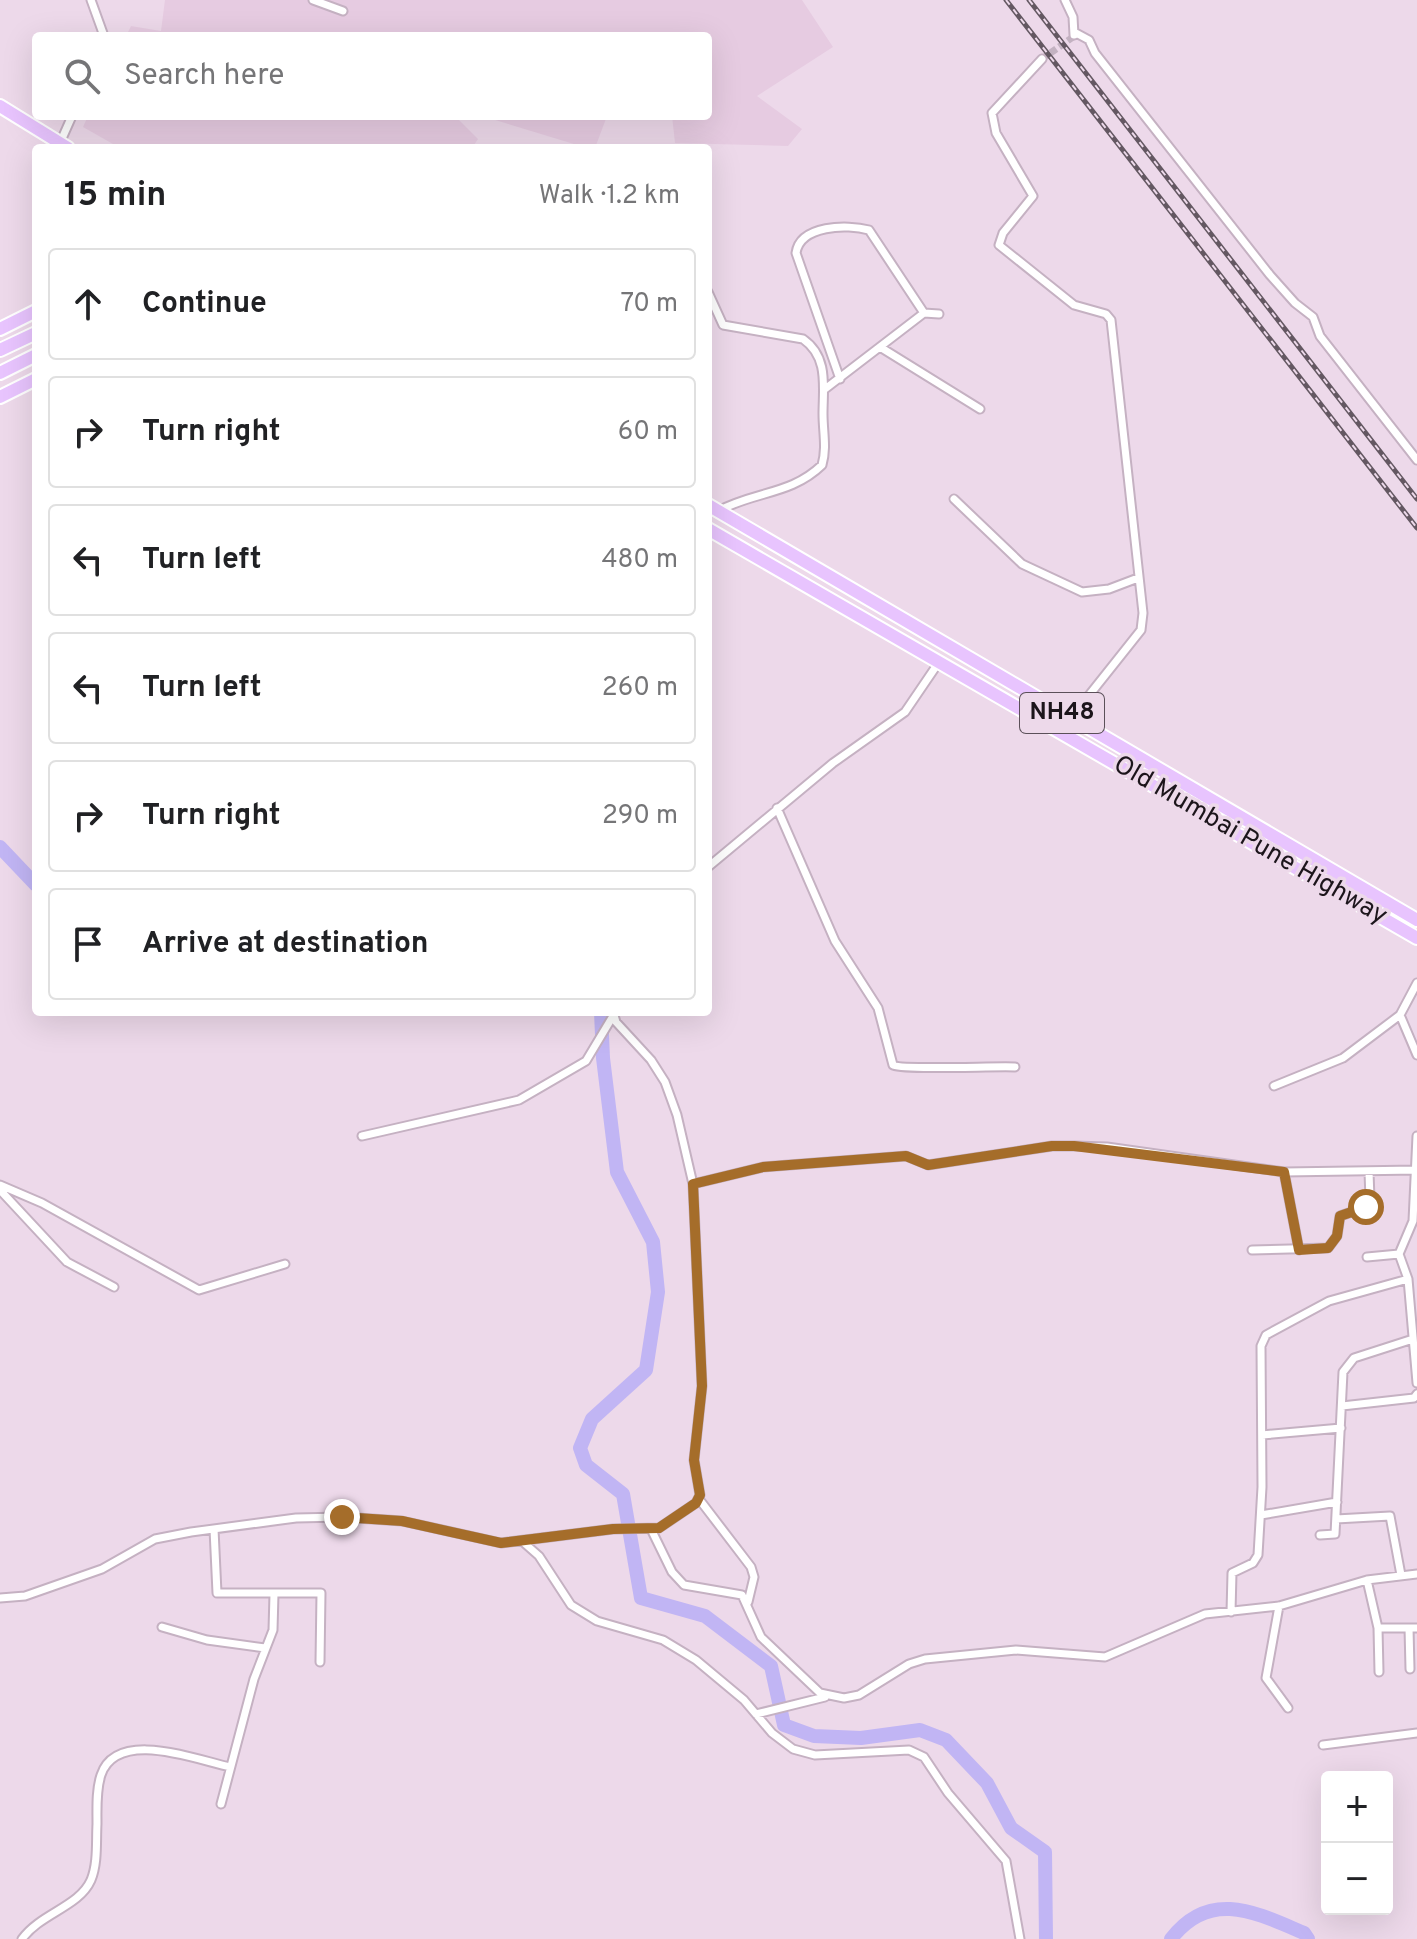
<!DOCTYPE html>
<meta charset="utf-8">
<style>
:root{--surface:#fff;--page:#f2f2f2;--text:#202124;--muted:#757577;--line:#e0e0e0}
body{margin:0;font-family:Overpass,sans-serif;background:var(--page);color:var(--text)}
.controls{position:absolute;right:24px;bottom:24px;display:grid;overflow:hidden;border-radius:8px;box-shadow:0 8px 32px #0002}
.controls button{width:72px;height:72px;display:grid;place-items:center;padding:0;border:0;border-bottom:2px solid var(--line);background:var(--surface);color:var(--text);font:40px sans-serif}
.stop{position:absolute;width:24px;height:24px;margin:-18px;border:6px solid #a56d2a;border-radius:50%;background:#fff}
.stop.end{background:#a56d2a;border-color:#fff;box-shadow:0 2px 8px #0008}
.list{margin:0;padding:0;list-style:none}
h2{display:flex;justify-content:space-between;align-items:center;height:104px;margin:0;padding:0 32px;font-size:34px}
h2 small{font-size:26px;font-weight:400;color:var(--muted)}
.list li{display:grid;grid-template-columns:52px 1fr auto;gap:24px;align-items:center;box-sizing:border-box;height:112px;margin:0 16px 16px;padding:0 16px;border:2px solid var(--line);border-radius:8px}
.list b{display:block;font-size:30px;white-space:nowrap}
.list em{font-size:26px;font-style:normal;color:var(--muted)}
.icon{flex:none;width:44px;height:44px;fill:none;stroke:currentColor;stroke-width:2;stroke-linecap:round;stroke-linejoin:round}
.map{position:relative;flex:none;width:1417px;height:1939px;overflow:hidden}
.search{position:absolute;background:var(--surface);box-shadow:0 8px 32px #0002;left:32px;top:32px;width:680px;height:88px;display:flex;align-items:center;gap:20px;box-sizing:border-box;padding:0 28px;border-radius:8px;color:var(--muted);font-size:30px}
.panel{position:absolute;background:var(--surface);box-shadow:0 8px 32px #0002;left:32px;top:144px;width:680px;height:872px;border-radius:8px}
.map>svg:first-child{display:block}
.built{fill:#e6cbe1}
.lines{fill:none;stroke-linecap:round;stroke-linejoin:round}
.river{stroke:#c1b5f4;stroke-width:14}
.street-tunnel{stroke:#c3b2c1;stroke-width:7;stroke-dasharray:7 3.5;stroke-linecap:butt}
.street-casing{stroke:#c5b1c2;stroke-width:11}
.highway-casing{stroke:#fff;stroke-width:16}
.street{stroke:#fff;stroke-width:7}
.highway{stroke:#e8c4fe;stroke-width:12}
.rail-casing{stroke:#645862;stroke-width:5}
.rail{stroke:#edd9ea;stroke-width:2;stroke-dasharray:6;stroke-linecap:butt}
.route{stroke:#a56d2a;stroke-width:10}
.labels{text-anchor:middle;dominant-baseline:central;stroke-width:7;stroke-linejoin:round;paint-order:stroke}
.shield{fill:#edd9ea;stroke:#5b5059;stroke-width:2}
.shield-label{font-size:24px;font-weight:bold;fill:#1c151b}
.street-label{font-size:26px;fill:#1c151b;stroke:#edd9ea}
</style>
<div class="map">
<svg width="1417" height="1939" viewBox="0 0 1417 1939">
<rect width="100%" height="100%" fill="#edd9ea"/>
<path class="built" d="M 165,0 L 802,0 L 833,47 L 757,96 L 802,129 L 788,146 L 675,143 L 672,116 L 708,116 L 708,36 L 126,36 L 131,26 L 161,31 Z
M 88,116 L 455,116 L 478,139 L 472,148 L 120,148 L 83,127 Z
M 482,116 L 607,116 L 595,148 L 587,148 Z"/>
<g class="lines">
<path class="river" d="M 0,847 L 36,885
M 601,1012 L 603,1058 L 617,1172 L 653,1242 L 658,1292 L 646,1370 L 592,1419 L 580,1448 L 586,1465 L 623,1494 L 641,1598 L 705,1616 L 771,1666 L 784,1725 L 814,1736 L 861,1738 L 920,1730 L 946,1740 L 987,1783 L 1011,1828 L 1045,1852 L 1046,1939
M 1171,1939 C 1210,1888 1257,1913 1304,1933 L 1308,1939"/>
<path class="street-tunnel" d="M 1042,59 L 1073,37"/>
<g class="street-casing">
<path id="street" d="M 91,0 L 104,36
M 313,0 L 343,11
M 1065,0 L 1073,17 L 1074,35
M 1076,33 L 1089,40 L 1095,53 L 1270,275 L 1295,303 L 1313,317 L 1320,336 L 1417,460
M 1042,59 L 992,113 L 996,133 L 1033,196 L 1003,233 L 999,245 L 1074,305 L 1106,314 L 1111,320 L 1143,613 L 1141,630 L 1071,718 L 1063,734
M 60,143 L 72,116
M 708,292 L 723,325 L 803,339 C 829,357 823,387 823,414 C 823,432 827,448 822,465 C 791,495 755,491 718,511
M 880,347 L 980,409
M 840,379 L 796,253 C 800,225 847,224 869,230 L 924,313
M 825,389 L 924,313 L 939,314
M 954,499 L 1022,564 L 1082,592 L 1109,589 L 1138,578
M 777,808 L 835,941 L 878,1008 L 893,1065 C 900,1070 997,1066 1015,1067
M 708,867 L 833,763 L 905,712 L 939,662
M 1417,983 L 1400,1015 L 1417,1055
M 1274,1086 L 1343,1058 L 1400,1015
M 362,1136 L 519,1100 L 586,1061 L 613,1016
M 1417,1136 L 1413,1221 L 1399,1254 L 1408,1279 L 1417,1383
M 1284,1172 L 1299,1250
M 693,1184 L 763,1167 L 906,1156 L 928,1165 L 1052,1146 L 1074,1146 L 1107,1147 L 1284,1172 L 1417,1170
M 0,1185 L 42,1203 L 199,1290 L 285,1264
M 0,1190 L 67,1262 L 114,1287
M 1252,1250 L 1328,1248 L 1337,1236 L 1340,1216 L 1366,1207 L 1370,1199 L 1369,1172
M 1367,1257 L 1399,1254
M 1342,1406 L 1414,1398 L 1417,1394
M 1262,1435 L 1341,1428
M 699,1499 L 751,1567 L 754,1577 L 748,1602
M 1261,1515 L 1337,1502
M 1336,1519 L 1390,1516 L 1401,1575
M 214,1529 L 217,1593 L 321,1593 L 320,1662
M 651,1529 L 672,1572 L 684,1585 L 742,1595 L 761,1637 L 820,1693 L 844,1698 L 859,1695 L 909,1664 L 925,1659 L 1016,1650 L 1105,1657 L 1205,1614 L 1279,1606 L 1367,1580 L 1417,1574
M 1320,1535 L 1335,1534 L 1343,1372 L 1354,1358 L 1413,1339
M 522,1541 L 539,1556 L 571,1605 L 597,1621 L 663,1640 L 696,1660 L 744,1700 L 772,1733 L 793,1749 L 815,1755 L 909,1750 L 924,1757 L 948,1793 L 1006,1861 L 1020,1939
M 1367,1580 L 1378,1628 L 1379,1672
M 0,1598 L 25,1596 L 102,1569 L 155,1539 L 191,1532 L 296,1518 L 342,1517 L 402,1521 L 501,1543 L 613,1529 L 659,1528 L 696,1503 L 700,1495 L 694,1460 L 702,1386 L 693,1184 L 677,1115 L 665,1082 L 651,1060 L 616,1022 L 613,1012
M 1279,1606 L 1266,1678 L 1288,1708
M 1231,1612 L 1232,1573 L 1253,1563 L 1258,1555 L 1262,1487 L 1261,1346 L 1266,1335 L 1329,1301 L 1408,1279
M 162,1627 L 207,1640 L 265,1648
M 1378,1628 L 1417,1628
M 1409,1628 L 1410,1669
M 756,1714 L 825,1697
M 1323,1745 L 1417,1733
M 221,1804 L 254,1679 L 273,1630 L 274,1594
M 22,1939 C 41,1913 79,1907 91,1880 C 98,1863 96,1842 97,1824 C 97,1808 96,1790 101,1775 C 117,1728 197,1760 230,1767"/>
</g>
<g class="highway-casing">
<path id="highway" d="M 0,106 L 68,148
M 0,329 L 36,311
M 0,350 L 36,333
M 0,373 L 36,355
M 0,397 L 36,379
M 708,505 L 1417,920
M 708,529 L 1417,938"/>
</g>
<use href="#street" class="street"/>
<use href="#highway" class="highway"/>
<g class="rail-casing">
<path id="rail" d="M 1006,0 L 1417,528
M 1029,0 L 1417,499"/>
</g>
<use href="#rail" class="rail"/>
</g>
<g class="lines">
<path class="route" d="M 342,1517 L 402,1521 L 501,1543 L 613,1529 L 659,1528 L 696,1503 L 700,1495 L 694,1460 L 702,1386 L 693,1184 L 763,1167 L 906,1156 L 928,1165 L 1052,1146 L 1074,1146 L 1284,1172 L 1299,1250 L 1328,1248 L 1337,1236 L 1340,1216 L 1366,1207"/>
</g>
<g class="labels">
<rect class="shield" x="1020" y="693" width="84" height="40" rx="6"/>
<g class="shield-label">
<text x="1062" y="713">NH48</text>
</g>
<g class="street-label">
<text transform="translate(1250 841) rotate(30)">Old Mumbai Pune Highway</text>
</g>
</g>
</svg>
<div class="controls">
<button>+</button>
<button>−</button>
</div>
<div class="stop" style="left:1366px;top:1207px"></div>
<div class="stop end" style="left:342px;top:1517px"></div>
<div class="search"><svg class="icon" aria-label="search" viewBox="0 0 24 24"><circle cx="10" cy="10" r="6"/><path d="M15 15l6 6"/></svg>Search here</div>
<section class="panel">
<h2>15 min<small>Walk · 1.2 km</small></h2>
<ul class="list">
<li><svg class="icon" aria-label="ahead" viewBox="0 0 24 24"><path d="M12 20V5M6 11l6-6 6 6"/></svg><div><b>Continue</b></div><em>70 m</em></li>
<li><svg class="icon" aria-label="right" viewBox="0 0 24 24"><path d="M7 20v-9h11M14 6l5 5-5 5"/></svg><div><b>Turn right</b></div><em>60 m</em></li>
<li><svg class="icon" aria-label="left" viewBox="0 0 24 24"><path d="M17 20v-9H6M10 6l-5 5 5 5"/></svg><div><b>Turn left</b></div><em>480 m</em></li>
<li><svg class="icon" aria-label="left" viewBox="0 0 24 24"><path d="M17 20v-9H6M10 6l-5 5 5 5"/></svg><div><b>Turn left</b></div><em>260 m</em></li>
<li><svg class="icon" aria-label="right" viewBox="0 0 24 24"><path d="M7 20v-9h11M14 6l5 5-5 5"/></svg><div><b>Turn right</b></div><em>290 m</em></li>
<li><svg class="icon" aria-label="arrive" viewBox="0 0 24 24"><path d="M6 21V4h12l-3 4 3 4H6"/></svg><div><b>Arrive at destination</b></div></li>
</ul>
</section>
</div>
